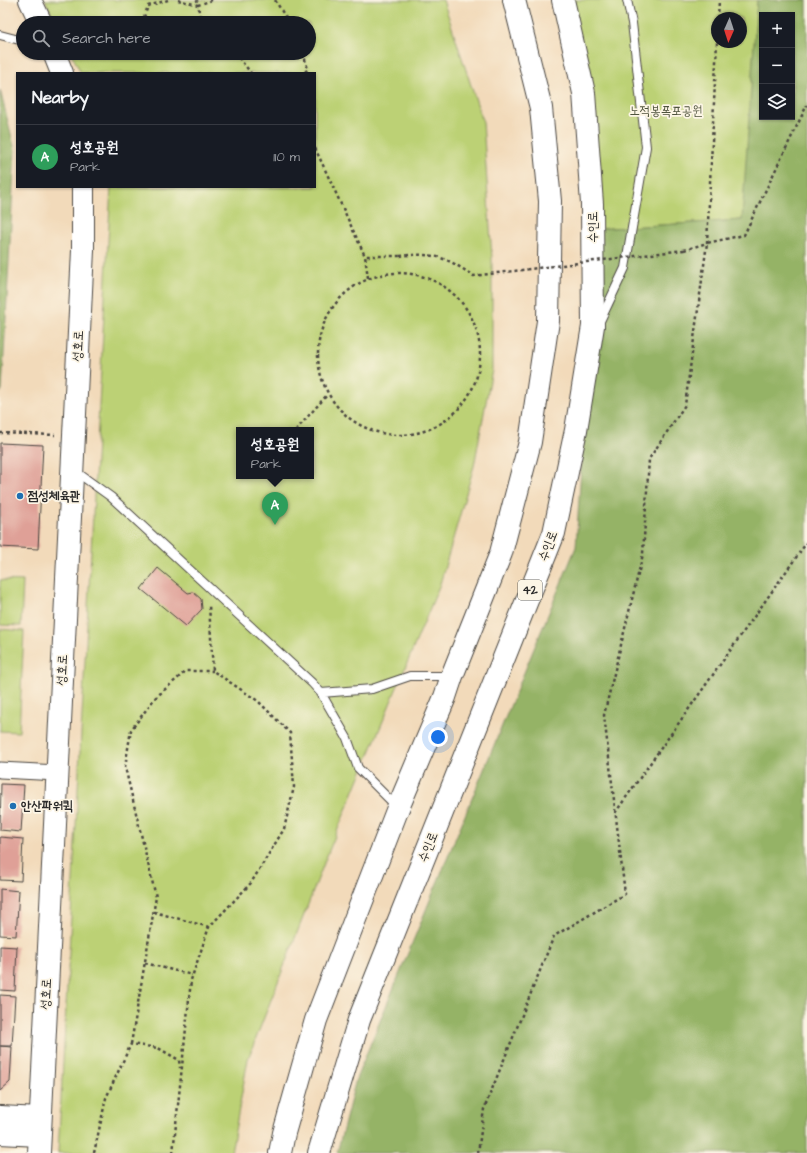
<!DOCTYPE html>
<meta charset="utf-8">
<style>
:root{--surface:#171b24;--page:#20242c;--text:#f1f3f6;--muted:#9ea1a6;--line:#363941;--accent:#2563eb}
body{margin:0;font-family:"Architects Daughter","Poor Story",sans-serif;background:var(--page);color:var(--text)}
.controls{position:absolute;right:12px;top:12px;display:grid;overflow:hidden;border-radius:0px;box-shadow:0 1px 3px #0004}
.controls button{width:36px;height:36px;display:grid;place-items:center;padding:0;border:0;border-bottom:1px solid var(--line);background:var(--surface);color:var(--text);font:20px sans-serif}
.compass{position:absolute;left:711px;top:12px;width:36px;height:36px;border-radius:50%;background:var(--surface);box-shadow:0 1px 3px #0004;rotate:183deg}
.you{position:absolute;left:438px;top:737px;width:14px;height:14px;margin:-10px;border:3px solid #fff;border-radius:50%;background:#1a73e8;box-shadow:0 0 0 6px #1a73e833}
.badge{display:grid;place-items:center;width:26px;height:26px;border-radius:50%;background:var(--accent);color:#fff;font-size:13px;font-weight:700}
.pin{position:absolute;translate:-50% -33px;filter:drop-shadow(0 1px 2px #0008)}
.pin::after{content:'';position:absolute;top:21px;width:14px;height:12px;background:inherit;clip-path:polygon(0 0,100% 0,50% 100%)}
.popup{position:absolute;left:236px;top:427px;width:78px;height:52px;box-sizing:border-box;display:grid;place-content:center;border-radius:0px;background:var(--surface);filter:drop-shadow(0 1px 3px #0005);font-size:13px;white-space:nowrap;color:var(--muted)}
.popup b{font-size:15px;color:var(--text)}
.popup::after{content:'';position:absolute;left:50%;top:100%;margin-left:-8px;border:8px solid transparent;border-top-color:var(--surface)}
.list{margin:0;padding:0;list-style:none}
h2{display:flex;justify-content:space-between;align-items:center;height:52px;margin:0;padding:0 16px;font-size:17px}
h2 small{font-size:13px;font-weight:400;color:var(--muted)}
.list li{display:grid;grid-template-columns:26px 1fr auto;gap:12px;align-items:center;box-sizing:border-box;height:64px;padding:0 16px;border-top:1px solid var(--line)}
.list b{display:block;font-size:15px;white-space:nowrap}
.list p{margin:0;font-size:13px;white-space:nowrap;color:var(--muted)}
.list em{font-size:13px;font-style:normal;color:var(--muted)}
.icon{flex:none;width:22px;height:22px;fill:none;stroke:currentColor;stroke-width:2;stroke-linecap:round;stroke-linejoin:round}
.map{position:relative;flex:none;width:807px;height:1153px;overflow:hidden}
.search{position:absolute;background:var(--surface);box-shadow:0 1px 3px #0004;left:16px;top:16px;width:300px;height:44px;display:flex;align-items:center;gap:10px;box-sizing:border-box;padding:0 14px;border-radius:22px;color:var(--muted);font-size:15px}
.panel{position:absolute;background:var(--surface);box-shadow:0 1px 3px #0004;left:16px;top:72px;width:300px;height:116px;border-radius:0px}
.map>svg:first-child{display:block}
.green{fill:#bcd175;stroke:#747e50;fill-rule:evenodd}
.forest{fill:#95b366;stroke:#606f48;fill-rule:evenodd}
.building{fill:#dfa097}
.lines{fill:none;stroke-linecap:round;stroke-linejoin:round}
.lane-casing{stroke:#494540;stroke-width:10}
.street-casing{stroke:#494540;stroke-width:17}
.secondary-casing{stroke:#494540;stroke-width:24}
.highway-casing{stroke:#494540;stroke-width:24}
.path{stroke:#494540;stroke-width:2.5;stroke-dasharray:3 3;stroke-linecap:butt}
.lane{stroke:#fff;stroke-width:8}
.street{stroke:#fff;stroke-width:15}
.secondary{stroke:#fff;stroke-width:22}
.highway{stroke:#fff;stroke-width:22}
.path-bridge{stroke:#494540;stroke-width:2.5;stroke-dasharray:3 3;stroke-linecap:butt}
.poi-dot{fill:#1f6fb2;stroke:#fcf5e5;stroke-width:1.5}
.labels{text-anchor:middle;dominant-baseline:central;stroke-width:3.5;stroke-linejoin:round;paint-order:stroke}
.shield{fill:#fcf5e5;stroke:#6a6863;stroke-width:1}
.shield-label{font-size:12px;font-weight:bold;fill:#2b2b2b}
.park-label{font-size:13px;fill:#4f543e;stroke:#fcf5e5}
.street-label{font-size:13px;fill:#2b2b2b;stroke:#fcf5e5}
.poi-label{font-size:13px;font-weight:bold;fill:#2b2b2b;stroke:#fcf5e5;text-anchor:start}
</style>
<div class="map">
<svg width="807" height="1153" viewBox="0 0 807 1153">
<rect width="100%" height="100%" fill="#fcf5e5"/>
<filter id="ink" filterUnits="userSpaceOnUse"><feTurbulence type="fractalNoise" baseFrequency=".025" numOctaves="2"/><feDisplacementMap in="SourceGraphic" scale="8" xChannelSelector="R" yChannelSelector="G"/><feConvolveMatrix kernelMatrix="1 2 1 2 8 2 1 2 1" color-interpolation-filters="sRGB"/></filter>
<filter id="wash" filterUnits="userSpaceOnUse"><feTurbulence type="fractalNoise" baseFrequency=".012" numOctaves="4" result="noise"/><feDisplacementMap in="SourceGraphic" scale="16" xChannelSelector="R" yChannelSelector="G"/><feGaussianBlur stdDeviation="0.9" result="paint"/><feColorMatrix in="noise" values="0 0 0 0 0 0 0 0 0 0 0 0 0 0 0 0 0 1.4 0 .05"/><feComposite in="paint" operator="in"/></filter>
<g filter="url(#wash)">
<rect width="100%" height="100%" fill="#f2daba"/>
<path class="green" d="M 45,0 L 443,0 L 483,122 L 492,258 L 492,370 L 474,466 L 440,584 L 328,853 L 248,1059 L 231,1153 L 58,1153 L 111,187 L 315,187 L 315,73 L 81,73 L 71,53 L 309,53 L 309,23 L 56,23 ZM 239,430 L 311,430 L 311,476 L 239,476 Z
M 568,0 L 757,0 L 743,220 L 596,229 ZM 717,18 L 741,18 L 741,42 L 717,42 Z
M 0,580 L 23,581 L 21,626 L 0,625 Z
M 0,629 L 24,631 L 19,732 L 0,731 Z"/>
<path class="forest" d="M 757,0 L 807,0 L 807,1153 L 337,1153 L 356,1079 L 576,547 L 596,229 L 742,220 ZM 762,15 L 792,15 L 792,117 L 762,117 Z
M 0,90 L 15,150 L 2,390 L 0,393 Z"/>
<g id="blocks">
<path class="building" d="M 0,443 L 43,445 L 38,549 L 0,547 Z
M 158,568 L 188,593 L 193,592 L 201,599 L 202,609 L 186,626 L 141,589 Z
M 1,784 L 24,785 L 21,832 L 0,830 Z
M 0,837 L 23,839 L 21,881 L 0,880 Z
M 0,889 L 19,891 L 16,936 L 0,935 Z
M 0,946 L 17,947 L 15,991 L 0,990 Z
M 0,995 L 15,996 L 12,1046 L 0,1046 Z
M 0,1046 L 12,1047 L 10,1082 L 0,1091 Z"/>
</g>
</g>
<g filter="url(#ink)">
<use href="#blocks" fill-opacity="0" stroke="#494540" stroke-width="1"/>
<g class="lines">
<g class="lane-casing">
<path id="lane" d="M 0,35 L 23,41
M 600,321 L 625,268 L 646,147 L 632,23 L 627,0
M 75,471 L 111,497 L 312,683 L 321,693
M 397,807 L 358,768 L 347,738 L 321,693 L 372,689 L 410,676 L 451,676"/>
</g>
<g class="street-casing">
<path id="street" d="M 0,770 L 58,773"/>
</g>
<g class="secondary-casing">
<path id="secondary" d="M 30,0 L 41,23
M 54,53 L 62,73
M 0,1117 L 40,1119
M 0,1133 L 39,1135
M 39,1153 L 83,250 L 83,187"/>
</g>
<g class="highway-casing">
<path id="highway" d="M 280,1153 L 284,1133 L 316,1020 L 398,808 L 445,697 L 452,676 L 501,553 L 530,442 L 548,321 L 550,201 L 541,108 L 514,0
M 319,1153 L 359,1020 L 554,533 L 576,430 L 593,326 L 592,204 L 584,93 L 563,0"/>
</g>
<path class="path" d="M 178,0 L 198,5 L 197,0
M 275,0 L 289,23
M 718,18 L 719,0
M 142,23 L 148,6 L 168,0
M 201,23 L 198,5 L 212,0
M 167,53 L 172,55 L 179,53
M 235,53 L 251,73
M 303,53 L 308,69 L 304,73
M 315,148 L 365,256
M 684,250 L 707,243 L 717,42
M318 354a81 81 0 1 1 162 0a81 81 0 1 1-162 0Z
M 368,278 L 365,256 L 400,256
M 296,430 L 327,395
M 0,433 L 55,435
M 615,813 L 807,542
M 154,912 L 209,927
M 145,963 L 192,975
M 131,1044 L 156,897 L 125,767 L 131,730 L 155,698 L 186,671 L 213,671
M 94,1153 L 106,1098 L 131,1044 L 158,1048 L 179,1060 L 180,1068
M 173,1153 L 191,980 L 209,927 L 251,883 L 284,829 L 294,787 L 290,733 L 258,701 L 213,671 L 209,605
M 478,1153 L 484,1109 L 554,936 L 625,894 L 604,715 L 643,554 L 649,459 L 685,405 L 707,243 L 744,235 L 807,105"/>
<use href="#lane" class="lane"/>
<use href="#street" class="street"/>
<use href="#secondary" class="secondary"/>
<use href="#highway" class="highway"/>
<path class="path-bridge" d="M 400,256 C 432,252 447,257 473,276 L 684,250"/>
</g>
</g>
<g class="poi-dot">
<circle cx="20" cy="496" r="4"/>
<circle cx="13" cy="806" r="4"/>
</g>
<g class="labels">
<rect class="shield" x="518" y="580" width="24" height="20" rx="3"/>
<g class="shield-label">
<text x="530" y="590">42</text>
</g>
<g class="park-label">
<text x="666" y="111">노적봉폭포공원</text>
</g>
<g class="street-label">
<text transform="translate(593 227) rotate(-90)">수인로</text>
<text transform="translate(78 346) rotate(-87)">성호로</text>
<text transform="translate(548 546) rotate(-69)">수인로</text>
<text transform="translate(62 670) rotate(-87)">성호로</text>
<text transform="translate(428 847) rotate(-68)">수인로</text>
<text transform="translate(46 994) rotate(-87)">성호로</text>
</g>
<g class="poi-label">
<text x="28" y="496">점성체육관</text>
<text x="21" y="806">안산파워퀵</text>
</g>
</g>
</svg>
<div class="controls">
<button>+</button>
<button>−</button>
<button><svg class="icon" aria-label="layers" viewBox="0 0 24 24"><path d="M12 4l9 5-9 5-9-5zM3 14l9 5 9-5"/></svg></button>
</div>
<svg class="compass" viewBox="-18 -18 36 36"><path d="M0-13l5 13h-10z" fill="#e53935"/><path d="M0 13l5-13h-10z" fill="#9ea1a6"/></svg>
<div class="you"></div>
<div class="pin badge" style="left:275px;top:525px;background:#2e9e5b">A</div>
<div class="popup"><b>성호공원</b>Park</div>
<div class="search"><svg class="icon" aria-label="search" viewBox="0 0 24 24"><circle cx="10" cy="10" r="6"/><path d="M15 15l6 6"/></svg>Search here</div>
<section class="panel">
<h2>Nearby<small></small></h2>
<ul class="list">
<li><span class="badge" style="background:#2e9e5b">A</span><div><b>성호공원</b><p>Park</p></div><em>110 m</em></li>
</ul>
</section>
</div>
